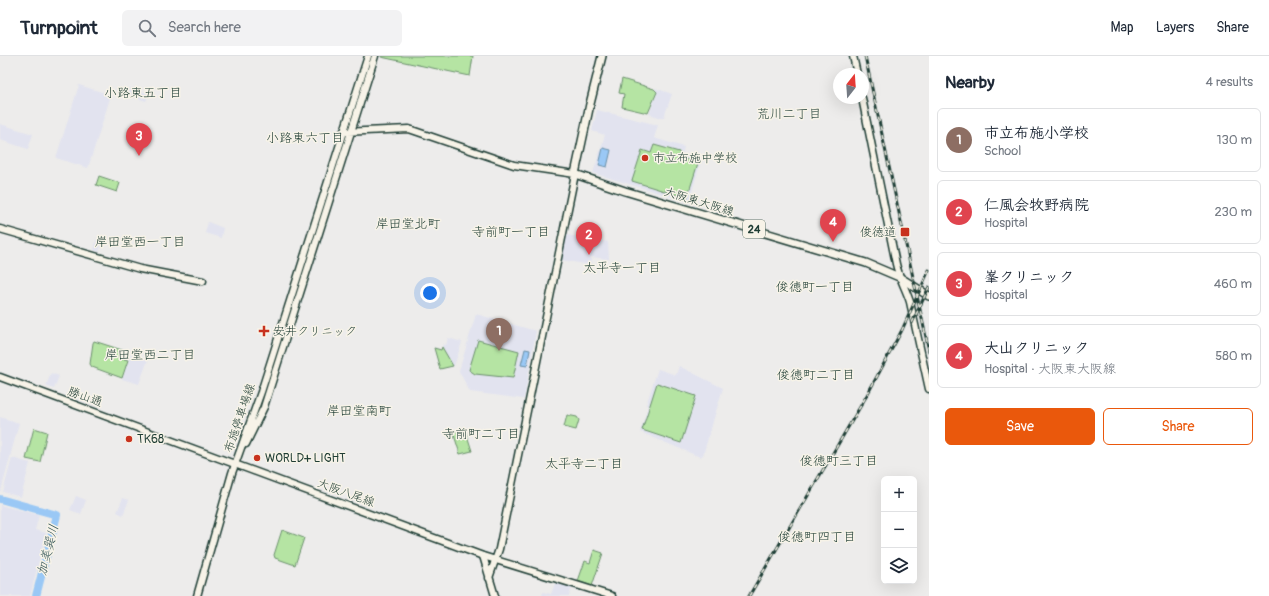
<!DOCTYPE html>
<meta charset="utf-8">
<style>
:root{--surface:#fff;--page:#f2f2f3;--text:#1f2937;--muted:#747a83;--line:#e0e1e3;--accent:#ea580c}
body{margin:0;font-family:Pangolin,"Klee One",sans-serif;background:var(--page);color:var(--text)}
.controls{position:absolute;right:12px;bottom:12px;display:grid;overflow:hidden;border-radius:6px;box-shadow:0 4px 16px #0002}
.controls button{width:36px;height:36px;display:grid;place-items:center;padding:0;border:0;border-bottom:1px solid var(--line);background:var(--surface);color:var(--text);font:20px sans-serif}
.compass{position:absolute;left:833px;top:12px;width:36px;height:36px;border-radius:50%;background:var(--surface);box-shadow:0 4px 16px #0002;rotate:17deg}
.you{position:absolute;left:430px;top:237px;width:14px;height:14px;margin:-10px;border:3px solid #fff;border-radius:50%;background:#1a73e8;box-shadow:0 0 0 6px #1a73e833}
.badge{display:grid;place-items:center;width:26px;height:26px;border-radius:50%;background:var(--accent);color:#fff;font-size:13px;font-weight:700}
.pin{position:absolute;translate:-50% -33px;filter:drop-shadow(0 1px 2px #0008)}
.pin::after{content:'';position:absolute;top:21px;width:14px;height:12px;background:inherit;clip-path:polygon(0 0,100% 0,50% 100%)}
.list{margin:0;padding:0;list-style:none}
h2{display:flex;justify-content:space-between;align-items:center;height:52px;margin:0;padding:0 16px;font-size:17px}
h2 small{font-size:13px;font-weight:400;color:var(--muted)}
.list li{display:grid;grid-template-columns:26px 1fr auto;gap:12px;align-items:center;box-sizing:border-box;height:64px;margin:0 8px 8px;padding:0 8px;border:1px solid var(--line);border-radius:6px}
.list b{display:block;font-size:15px;white-space:nowrap}
.list p{margin:0;font-size:13px;white-space:nowrap;color:var(--muted)}
.list em{font-size:13px;font-style:normal;color:var(--muted)}
.actions{display:flex;gap:8px;padding:12px 16px}
.actions a{flex:1;padding:9px 0;border:1px solid var(--accent);border-radius:6px;text-align:center;font-size:14px;color:var(--accent)}
.actions .main{background:var(--accent);color:#fff}
.icon{flex:none;width:22px;height:22px;fill:none;stroke:currentColor;stroke-width:2;stroke-linecap:round;stroke-linejoin:round}
.map{position:relative;flex:none;width:929px;height:540px;overflow:hidden}
header{display:flex;align-items:center;gap:24px;box-sizing:border-box;height:56px;padding:0 20px;background:var(--surface);border-bottom:1px solid var(--line)}
header strong{font-size:19px}
nav{display:flex;gap:22px;margin-inline-start:auto;font-size:14px}
.search{width:280px;height:36px;background:var(--page);display:flex;align-items:center;gap:10px;box-sizing:border-box;padding:0 14px;border-radius:6px;color:var(--muted);font-size:15px}
main{display:flex}
aside{flex:1;background:var(--surface)}
.map>svg:first-child{display:block}
.built{fill:#e2e3ef}
.green{fill:#b5e4a3;stroke:#6a906c}
.water{fill:#9ac8f5;stroke:#6990a8}
.lines{fill:none;stroke-linecap:round;stroke-linejoin:round}
.river{stroke:#9ac8f5;stroke-width:8}
.secondary-casing{stroke:#1f3d34;stroke-width:9}
.primary-casing{stroke:#1f3d34;stroke-width:10}
.secondary{stroke:#f7f3e8;stroke-width:6}
.primary{stroke:#f7f3e8;stroke-width:7}
.rail-casing{stroke:#1f3d34;stroke-width:3}
.rail{stroke:#f7f3e8;stroke-width:1.5;stroke-dasharray:4.5;stroke-linecap:butt}
.poi-dot{fill:#c8321e;stroke:#f7f3e8;stroke-width:1.5}
.labels{text-anchor:middle;dominant-baseline:central;stroke-width:3;stroke-linejoin:round;paint-order:stroke}
.shield{fill:#f7f3e8;stroke:#60746a;stroke-width:1}
.shield-label{font-size:11px;font-weight:bold;fill:#1f3d34}
.poi-label{font-size:12px;fill:#1f3d34;stroke:#f7f3e8;text-anchor:start}
.street-label{font-size:12px;fill:#1f3d34;stroke:#f7f3e8}
.neighbourhood-label{font-size:13px;fill:#1f3d34;stroke:#f7f3e8}
.water-label{font-size:13px;font-style:italic;fill:#38595b;stroke:#f7f3e8}
</style>
<header>
<strong>Turnpoint</strong>
<div class="search"><svg class="icon" aria-label="search" viewBox="0 0 24 24"><circle cx="10" cy="10" r="6"/><path d="M15 15l6 6"/></svg>Search here</div>
<nav><a>Map</a><a>Layers</a><a>Share</a></nav>
</header>
<main>
<div class="map">
<svg width="929" height="540" viewBox="0 0 929 540">
<rect width="100%" height="100%" fill="#edeceb"/>
<filter id="ink" filterUnits="userSpaceOnUse"><feTurbulence type="fractalNoise" baseFrequency=".025" numOctaves="2"/><feDisplacementMap in="SourceGraphic" scale="8" xChannelSelector="R" yChannelSelector="G"/><feConvolveMatrix kernelMatrix="1 2 1 2 8 2 1 2 1" color-interpolation-filters="sRGB"/></filter>
<g filter="url(#ink)">
<path class="built" d="M 79,29 L 111,39 L 88,112 L 56,102 Z
M 130,32 L 149,38 L 146,45 L 128,39 Z
M 655,32 L 672,38 L 664,61 L 662,62 L 649,58 L 657,36 Z
M 597,54 L 658,69 L 654,82 L 684,91 L 682,99 L 701,105 L 689,146 L 593,117 L 605,79 L 592,75 Z
M 0,68 L 33,78 L 28,93 L 0,84 Z
M 208,166 L 223,172 L 221,182 L 205,177 Z
M 566,179 L 608,186 L 609,203 L 591,201 L 591,209 L 561,204 Z
M 97,182 L 103,183 L 99,196 L 94,194 Z
M 476,258 L 536,275 L 524,343 L 470,336 L 459,315 Z
M 448,282 L 462,286 L 454,310 L 440,313 L 434,291 L 441,294 L 443,288 L 446,289 Z
M 131,298 L 148,304 L 139,328 L 122,323 Z
M 679,310 L 723,332 L 703,399 L 700,401 L 640,376 L 648,350 L 646,349 L 658,313 L 676,319 Z
M 51,317 L 59,320 L 54,333 L 46,330 Z
M 0,361 L 19,367 L 1,435 L 0,435 Z
M 12,402 L 30,407 L 21,441 L 3,436 Z
M 76,440 L 86,444 L 81,458 L 70,454 Z
M 123,442 L 129,444 L 123,459 L 117,456 Z
M 0,449 L 39,459 L 35,474 L 46,477 L 30,540 L 0,540 Z
M 556,525 L 572,531 L 569,540 L 542,540 L 543,536 L 551,538 Z"/>
<path class="green" d="M 381,0 L 473,0 L 470,20 L 381,1 Z
M 622,23 L 654,33 L 657,36 L 648,57 L 622,51 L 624,38 L 619,37 Z
M 654,89 L 679,96 L 682,102 L 698,107 L 687,142 L 632,125 L 642,94 L 651,97 Z
M 99,120 L 120,127 L 117,136 L 96,129 Z
M 478,284 L 519,295 L 513,322 L 475,318 L 469,314 Z
M 94,285 L 125,295 L 124,303 L 128,304 L 122,322 L 92,311 L 90,308 L 93,287 Z
M 442,291 L 453,310 L 440,313 L 434,292 L 441,294 Z
M 657,327 L 696,340 L 681,387 L 642,374 Z
M 567,359 L 577,361 L 579,364 L 576,374 L 564,371 Z
M 34,372 L 47,376 L 40,406 L 26,403 Z
M 465,373 L 472,395 L 460,398 L 453,376 Z
M 282,474 L 304,482 L 295,509 L 275,502 L 274,499 Z
M 594,494 L 603,497 L 592,530 L 578,525 L 585,505 L 590,507 Z"/>
<path class="water" d="M 603,92 L 611,94 L 607,111 L 599,109 Z
M 525,293 L 530,294 L 527,310 L 521,309 Z"/>
<g class="lines">
<path class="river" d="M 0,443 L 57,459 L 36,540"/>
<g class="secondary-casing">
<path id="secondary" d="M 853,0 L 857,18
M 862,42 L 896,208 C 899,222 906,233 910,246 L 929,333
M 343,76 L 409,73 L 514,109 L 575,118 L 499,493 L 489,522
M 0,173 L 140,213 L 203,225
M 0,321 L 483,500 L 612,540
M 246,388 L 264,351 L 375,0
M 483,500 L 495,540
M 197,540 L 232,417 L 261,336 L 368,0"/>
</g>
<g class="primary-casing">
<path id="primary" d="M 602,0 L 590,48 L 575,118 L 625,135 L 866,207 L 899,221 L 929,240"/>
</g>
<use href="#secondary" class="secondary"/>
<use href="#primary" class="primary"/>
<g class="rail-casing">
<path id="rail" d="M 865,0 L 929,295
M 912,267 L 929,231
M 749,540 L 867,339 L 902,274 L 929,214"/>
</g>
<use href="#rail" class="rail"/>
</g>
</g>
<g class="poi-dot">
<circle cx="645" cy="102" r="4"/>
<rect x="900" y="171" width="10" height="10" rx="2"/>
<path d="M262 269h4v4h4v4h-4v4h-4v-4h-4v-4h4z"/>
<circle cx="129" cy="383" r="4"/>
<circle cx="257" cy="402" r="4"/>
</g>
<g class="labels">
<rect class="shield" x="743" y="164" width="22" height="18" rx="3"/>
<g class="shield-label">
<text x="754" y="173">24</text>
</g>
<g class="poi-label">
<text x="653" y="102">市立布施中学校</text>
<text x="896" y="176" text-anchor="end">俊徳道</text>
<text x="273" y="275">安井クリニック</text>
<text x="137" y="383">TK68</text>
<text x="265" y="402">WORLD+ LIGHT</text>
</g>
<g class="street-label">
<text transform="translate(699 146) rotate(17)">大阪東大阪線</text>
<text transform="translate(85 341) rotate(20)">勝山通</text>
<text transform="translate(240 362) rotate(-71)">布施停車場線</text>
<text transform="translate(346 437) rotate(20)">大阪八尾線</text>
</g>
<g class="neighbourhood-label">
<text x="143" y="37">小路東五丁目</text>
<text x="789" y="58">荒川二丁目</text>
<text x="305" y="82">小路東六丁目</text>
<text x="408" y="168">岸田堂北町</text>
<text x="511" y="176">寺前町一丁目</text>
<text x="140" y="186">岸田堂西一丁目</text>
<text x="622" y="212">太平寺一丁目</text>
<text x="815" y="231">俊徳町一丁目</text>
<text x="150" y="299">岸田堂西二丁目</text>
<text x="816" y="319">俊徳町二丁目</text>
<text x="359" y="355">岸田堂南町</text>
<text x="481" y="378">寺前町二丁目</text>
<text x="839" y="405">俊徳町三丁目</text>
<text x="584" y="408">太平寺二丁目</text>
<text x="817" y="481">俊徳町四丁目</text>
</g>
<g class="water-label">
<text transform="translate(48 494) rotate(-76)">加美巽川</text>
</g>
</g>
</svg>
<div class="controls">
<button>+</button>
<button>−</button>
<button><svg class="icon" aria-label="layers" viewBox="0 0 24 24"><path d="M12 4l9 5-9 5-9-5zM3 14l9 5 9-5"/></svg></button>
</div>
<svg class="compass" viewBox="-18 -18 36 36"><path d="M0-13l5 13h-10z" fill="#e53935"/><path d="M0 13l5-13h-10z" fill="#747a83"/></svg>
<div class="you"></div>
<div class="pin badge" style="left:499px;top:295px;background:#8d6e63">1</div>
<div class="pin badge" style="left:589px;top:199px;background:#e0444e">2</div>
<div class="pin badge" style="left:139px;top:100px;background:#e0444e">3</div>
<div class="pin badge" style="left:833px;top:186px;background:#e0444e">4</div>
</div>
<aside>
<h2>Nearby<small>4 results</small></h2>
<ul class="list">
<li><span class="badge" style="background:#8d6e63">1</span><div><b>市立布施小学校</b><p>School</p></div><em>130 m</em></li>
<li><span class="badge" style="background:#e0444e">2</span><div><b>仁風会牧野病院</b><p>Hospital</p></div><em>230 m</em></li>
<li><span class="badge" style="background:#e0444e">3</span><div><b>峯クリニック</b><p>Hospital</p></div><em>460 m</em></li>
<li><span class="badge" style="background:#e0444e">4</span><div><b>大山クリニック</b><p>Hospital · 大阪東大阪線</p></div><em>580 m</em></li>
</ul>
<div class="actions"><a class="main">Save</a><a>Share</a></div>
</aside>
</main>
